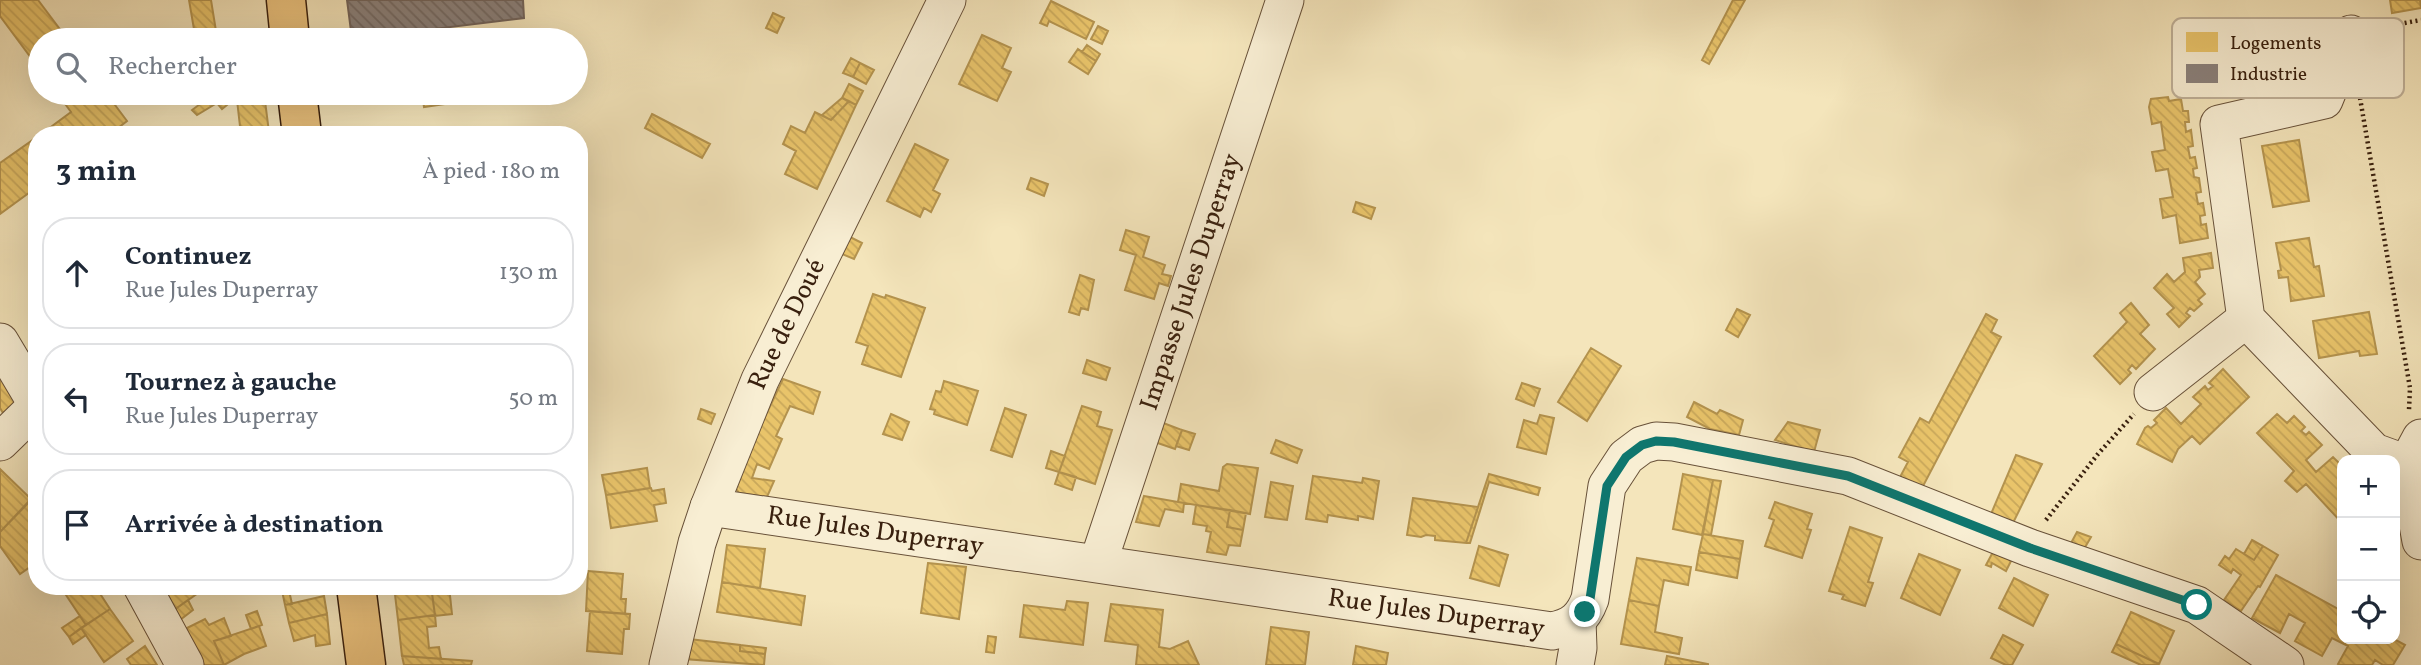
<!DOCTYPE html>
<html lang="fr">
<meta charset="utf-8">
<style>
:root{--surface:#fff;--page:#f6f6f7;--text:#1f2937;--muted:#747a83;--line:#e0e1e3}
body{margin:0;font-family:Vollkorn,serif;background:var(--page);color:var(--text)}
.controls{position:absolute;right:21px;bottom:21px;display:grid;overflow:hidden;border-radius:14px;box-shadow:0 7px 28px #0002}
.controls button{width:63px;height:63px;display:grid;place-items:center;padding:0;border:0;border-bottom:2px solid var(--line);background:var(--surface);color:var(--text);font:35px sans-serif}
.stop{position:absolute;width:21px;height:21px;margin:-16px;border:5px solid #0f766e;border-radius:50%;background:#fff}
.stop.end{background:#0f766e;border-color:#fff;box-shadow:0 2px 7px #0008}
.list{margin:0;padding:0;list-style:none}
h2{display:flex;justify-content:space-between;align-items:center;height:91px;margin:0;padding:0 28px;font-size:30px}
h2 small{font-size:23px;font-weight:400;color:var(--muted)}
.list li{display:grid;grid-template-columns:46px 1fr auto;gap:21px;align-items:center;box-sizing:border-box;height:112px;margin:0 14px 14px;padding:0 14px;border:2px solid var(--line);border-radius:28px}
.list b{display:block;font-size:26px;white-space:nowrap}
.list p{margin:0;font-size:23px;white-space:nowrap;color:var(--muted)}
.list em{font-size:23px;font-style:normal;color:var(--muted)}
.icon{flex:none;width:38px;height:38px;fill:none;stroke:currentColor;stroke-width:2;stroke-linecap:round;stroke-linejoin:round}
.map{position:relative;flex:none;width:2421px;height:665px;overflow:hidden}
.search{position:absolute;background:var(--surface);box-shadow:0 7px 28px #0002;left:28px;top:28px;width:560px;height:77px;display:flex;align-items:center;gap:18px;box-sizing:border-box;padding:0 24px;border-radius:38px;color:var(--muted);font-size:26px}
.panel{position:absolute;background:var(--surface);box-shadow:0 7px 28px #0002;left:28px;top:126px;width:560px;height:469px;border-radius:28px}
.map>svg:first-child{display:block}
.homes{fill:url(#homes-back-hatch);stroke:#b4934e;stroke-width:2}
.industry{fill:url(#industry-back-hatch);stroke:#72645b;stroke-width:2}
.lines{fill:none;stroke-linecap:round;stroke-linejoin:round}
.minor-casing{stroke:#685139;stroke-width:39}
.major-casing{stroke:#39200e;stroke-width:41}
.path{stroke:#39200e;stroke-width:4.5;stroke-dasharray:2 3.5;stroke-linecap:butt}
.minor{stroke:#f8eed3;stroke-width:37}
.major{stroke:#eac27e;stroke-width:38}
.route{stroke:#0f766e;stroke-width:9}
.labels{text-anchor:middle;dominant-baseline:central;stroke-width:7;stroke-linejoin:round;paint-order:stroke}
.street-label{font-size:26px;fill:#39200e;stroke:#f8eed3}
.key{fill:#f8eed3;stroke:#bfb098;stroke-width:2}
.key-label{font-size:19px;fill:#39200e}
</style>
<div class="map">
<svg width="2421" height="665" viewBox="0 0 2421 665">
<defs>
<pattern id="homes-back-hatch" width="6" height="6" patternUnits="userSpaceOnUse" patternTransform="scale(1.75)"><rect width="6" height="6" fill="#e9c46a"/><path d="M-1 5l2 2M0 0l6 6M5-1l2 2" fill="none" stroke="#c9a85b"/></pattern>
<pattern id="industry-back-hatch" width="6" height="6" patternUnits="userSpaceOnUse" patternTransform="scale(1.75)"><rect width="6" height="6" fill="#8a817c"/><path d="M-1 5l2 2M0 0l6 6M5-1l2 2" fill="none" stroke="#726964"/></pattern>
</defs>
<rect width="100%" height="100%" fill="#f4e5bb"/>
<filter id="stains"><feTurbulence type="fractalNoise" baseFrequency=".00286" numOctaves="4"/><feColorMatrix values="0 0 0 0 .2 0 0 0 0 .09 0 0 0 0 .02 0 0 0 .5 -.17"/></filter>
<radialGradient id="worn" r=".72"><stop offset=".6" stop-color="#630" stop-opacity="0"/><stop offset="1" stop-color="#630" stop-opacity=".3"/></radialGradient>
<path class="homes" d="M 0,0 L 38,0 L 68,40 L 40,40 L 40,70 L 0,16 Z
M 189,0 L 211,0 L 216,31 L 195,35 Z
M 1733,0 L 1745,0 L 1709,64 L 1702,60 Z
M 2390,0 L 2420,0 L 2421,8 L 2392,13 Z
M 1051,1 L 1094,22 L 1086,39 L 1049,21 L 1047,26 L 1040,23 Z
M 773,13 L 784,18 L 777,33 L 766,28 Z
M 1098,26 L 1108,31 L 1102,44 L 1091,39 Z
M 982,35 L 1011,48 L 1002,68 L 1011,72 L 997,101 L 959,84 Z
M 1087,45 L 1100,54 L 1096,61 L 1082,52 Z
M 1078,49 L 1096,61 L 1088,74 L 1069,62 Z
M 851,58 L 860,63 L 853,77 L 843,73 Z
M 860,63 L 874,70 L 866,84 L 853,77 Z
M 849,84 L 863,91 L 856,105 L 842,98 Z
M 57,93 L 106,93 L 127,121 L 109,135 L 40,135 L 71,112 Z
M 215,93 L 246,93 L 234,102 L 233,100 L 222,109 L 217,103 L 197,115 L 192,110 Z
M 246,93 L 264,93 L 269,132 L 241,135 L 237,100 Z
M 349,93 L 409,93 L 350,101 Z
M 422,93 L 457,93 L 459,102 L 424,107 Z
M 2168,97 L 2169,101 L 2181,99 L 2183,111 L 2188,111 L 2189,122 L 2185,122 L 2186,132 L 2191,130 L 2193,146 L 2188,147 L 2190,158 L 2195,157 L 2197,168 L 2193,169 L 2194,177 L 2199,178 L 2201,192 L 2196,193 L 2198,204 L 2203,203 L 2205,215 L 2200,216 L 2201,225 L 2206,224 L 2208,238 L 2180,243 L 2176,215 L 2163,218 L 2160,199 L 2173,197 L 2168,169 L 2156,171 L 2152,152 L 2165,150 L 2161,122 L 2152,124 L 2149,107 L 2151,99 Z
M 842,98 L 849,101 L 831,120 L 822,115 Z
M 849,101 L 856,105 L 817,189 L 785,174 L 796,151 L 783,144 L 791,126 L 805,133 L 815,112 L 831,120 Z
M 652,114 L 710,144 L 702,158 L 645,128 Z
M 37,137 L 37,187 L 0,214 L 0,163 Z
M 2299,140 L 2309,201 L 2273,207 L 2262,146 Z
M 915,144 L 948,160 L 933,190 L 940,194 L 931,212 L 924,208 L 920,217 L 887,201 Z
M 1031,178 L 1048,184 L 1044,196 L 1027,189 Z
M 1356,202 L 1375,208 L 1371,219 L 1353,212 Z
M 1126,230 L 1149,237 L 1143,257 L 1165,265 L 1162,274 L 1171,276 L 1168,286 L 1159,283 L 1154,299 L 1125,290 L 1136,255 L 1120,250 Z
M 850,237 L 862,243 L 854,259 L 842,254 Z
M 2309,238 L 2314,267 L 2319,266 L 2324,296 L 2291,301 L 2288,277 L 2279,278 L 2278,271 L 2281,270 L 2276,243 Z
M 2211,253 L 2213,268 L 2199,270 L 2200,277 L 2195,282 L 2205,294 L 2198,300 L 2202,304 L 2194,311 L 2190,308 L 2186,313 L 2190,316 L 2179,327 L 2167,314 L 2174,308 L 2154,288 L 2167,274 L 2174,282 L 2185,272 L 2183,258 Z
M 1080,275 L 1094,280 L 1088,310 L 1081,308 L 1079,315 L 1069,312 Z
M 873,294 L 885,298 L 886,295 L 925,308 L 901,377 L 862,364 L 868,346 L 856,342 Z
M 2131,303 L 2149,325 L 2140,334 L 2155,349 L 2136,369 L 2132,365 L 2128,370 L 2131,373 L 2120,384 L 2094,356 L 2127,322 L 2120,313 Z
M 1737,309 L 1750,315 L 1738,337 L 1726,330 Z
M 2369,312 L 2377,354 L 2360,356 L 2359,351 L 2319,358 L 2313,321 Z
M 1986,314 L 1997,320 L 1991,332 L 2001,337 L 1922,488 L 1899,479 L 1908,462 L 1899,457 L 1920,418 L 1929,423 Z
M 1591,348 L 1621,366 L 1587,421 L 1558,402 Z
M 1087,360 L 1110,368 L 1106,380 L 1083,373 Z
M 2223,369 L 2249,397 L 2200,444 L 2192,436 L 2178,449 L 2172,462 L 2137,444 L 2145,428 L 2148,426 L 2151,428 L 2157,423 L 2154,420 L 2166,408 L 2181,424 L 2201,404 L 2193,397 L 2205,386 L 2208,390 L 2213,386 L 2209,383 Z
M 0,375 L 19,405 L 3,413 L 0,408 Z
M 783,379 L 820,392 L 813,414 L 790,406 L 776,436 L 782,439 L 769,469 L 757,464 L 752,478 L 774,481 L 767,497 L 739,493 L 733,484 Z
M 944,381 L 978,391 L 967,425 L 934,414 L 935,410 L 930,409 L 936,391 L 941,392 Z
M 1522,383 L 1540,389 L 1534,406 L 1516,399 Z
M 1694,402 L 1717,414 L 1720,410 L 1743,420 L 1739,435 L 1710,429 L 1687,417 Z
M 1082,406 L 1101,412 L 1097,426 L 1112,430 L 1095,484 L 1059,472 Z
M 1005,408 L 1026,415 L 1012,457 L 991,450 Z
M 701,409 L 715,414 L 711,424 L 698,419 Z
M 891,414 L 909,422 L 902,440 L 883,434 Z
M 2277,414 L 2287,423 L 2294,416 L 2305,427 L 2301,431 L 2306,435 L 2309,432 L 2322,445 L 2306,460 L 2316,472 L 2333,457 L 2342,466 L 2342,523 L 2306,484 L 2297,492 L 2285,481 L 2294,471 L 2257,433 Z
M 1540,415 L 1554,418 L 1546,454 L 1517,447 L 1524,420 L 1537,424 Z
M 1158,421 L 1182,430 L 1175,449 L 1152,441 Z
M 1788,422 L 1820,430 L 1814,452 L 1775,440 Z
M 1182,430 L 1195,434 L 1189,450 L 1176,446 Z
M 1276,440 L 1302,450 L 1297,463 L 1271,453 Z
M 1051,451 L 1065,456 L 1059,472 L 1046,468 Z
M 2016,455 L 2042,464 L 2013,523 L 1991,514 Z
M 1227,464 L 1258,468 L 1250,514 L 1178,502 L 1181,484 L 1219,491 L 1223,467 Z
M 647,468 L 650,488 L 606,495 L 602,475 Z
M 0,469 L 31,499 L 0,532 Z
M 1059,472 L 1076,477 L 1072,490 L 1055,484 Z
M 1489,474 L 1540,488 L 1538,495 L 1489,482 L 1470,543 L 1466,543 Z
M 1683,474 L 1713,480 L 1702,535 L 1673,529 Z
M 1313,476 L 1362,483 L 1363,478 L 1379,481 L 1373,519 L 1358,516 L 1358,520 L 1328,515 L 1327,522 L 1306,519 Z
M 1713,480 L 1721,481 L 1711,535 L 1703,534 Z
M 1271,482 L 1293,486 L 1287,520 L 1265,517 Z
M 651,488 L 652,491 L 664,489 L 666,503 L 654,505 L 657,521 L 611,528 L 606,495 Z
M 37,494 L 37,562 L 20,574 L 0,546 L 0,532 Z
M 1144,496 L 1184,503 L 1183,512 L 1165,509 L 1159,526 L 1136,522 Z
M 1413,498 L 1478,507 L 1466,543 L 1435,540 L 1435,536 L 1426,535 L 1421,537 L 1407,535 Z
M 1775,502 L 1812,514 L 1807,529 L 1811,530 L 1802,558 L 1765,546 L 1774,520 L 1769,518 Z
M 1196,505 L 1230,510 L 1227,527 L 1243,530 L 1240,546 L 1229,545 L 1226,555 L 1207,552 L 1211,532 L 1206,531 L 1207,526 L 1193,524 Z
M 1230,510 L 1246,513 L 1243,530 L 1227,527 Z
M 1850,527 L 1882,538 L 1868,582 L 1873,583 L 1865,606 L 1842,599 L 1844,595 L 1829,591 Z
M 2077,532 L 2091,537 L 2084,549 L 2070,545 Z
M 1703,534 L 1743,541 L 1740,559 L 1699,552 Z
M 2252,540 L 2263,546 L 2254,560 L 2244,554 Z
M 727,545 L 765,549 L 760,588 L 722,582 Z
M 1479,546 L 1508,555 L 1499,586 L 1470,578 Z
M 2263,546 L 2278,555 L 2260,587 L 2258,586 L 2241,611 L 2224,600 L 2241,575 L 2233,569 L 2231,573 L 2219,565 L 2225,556 L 2229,559 L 2236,549 L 2254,560 Z
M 1699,552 L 1740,559 L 1737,578 L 1696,570 Z
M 1993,552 L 2012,559 L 2006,571 L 1992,563 L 1991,567 L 1986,565 Z
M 1919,554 L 1960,570 L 1940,615 L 1901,598 Z
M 1637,558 L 1691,567 L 1688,585 L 1664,580 L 1659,606 L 1629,600 Z
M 928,563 L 966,567 L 959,619 L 921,613 Z
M 588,571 L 623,574 L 621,599 L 626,599 L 625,614 L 586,611 Z
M 2276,575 L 2342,611 L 2342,639 L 2394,639 L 2405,645 L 2393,665 L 2383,665 L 2375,660 L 2372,665 L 2340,665 L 2338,664 L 2348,646 L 2332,638 L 2322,656 L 2295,641 L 2305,623 L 2289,614 L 2280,633 L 2252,618 Z
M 2014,578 L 2048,595 L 2033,626 L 1999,608 Z
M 722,582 L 805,596 L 801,625 L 717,612 Z
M 60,586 L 95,586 L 110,609 L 86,625 Z
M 169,586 L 208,586 L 174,610 L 163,592 Z
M 281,586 L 288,586 L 292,604 L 285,605 Z
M 394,586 L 431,586 L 435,615 L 398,620 Z
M 431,586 L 449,586 L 452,614 L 435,616 Z
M 324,596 L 327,614 L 289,623 L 285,605 Z
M 188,600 L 193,610 L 180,620 L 174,610 Z
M 1629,600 L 1659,606 L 1655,632 L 1682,638 L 1679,654 L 1621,644 Z
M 1067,601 L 1088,603 L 1083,645 L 1020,637 L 1024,605 L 1065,610 Z
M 1111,604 L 1163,610 L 1159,647 L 1170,649 L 1188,641 L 1199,665 L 1136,665 L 1138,645 L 1105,641 Z
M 110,609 L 133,641 L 104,662 L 81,628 Z
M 257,611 L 262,625 L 251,629 L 246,615 Z
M 590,611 L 630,614 L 629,629 L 624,629 L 622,654 L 587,651 Z
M 2131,612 L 2174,631 L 2159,664 L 2116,644 Z
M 327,614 L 330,644 L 316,646 L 315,635 L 294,641 L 289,623 Z
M 435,615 L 436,626 L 427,627 L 429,648 L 439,647 L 441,659 L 402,656 L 398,620 Z
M 80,616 L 86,625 L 69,637 L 62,628 Z
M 224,618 L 231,636 L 214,641 L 224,665 L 204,665 L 185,629 L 205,619 L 209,625 Z
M 259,626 L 266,646 L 244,654 L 224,665 L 214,641 Z
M 1271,627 L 1309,632 L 1305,665 L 1266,665 Z
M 81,628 L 86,635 L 73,644 L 69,637 Z
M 2003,635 L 2023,645 L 2012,665 L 2006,665 L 1991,658 Z
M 988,636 L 996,637 L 994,653 L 986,652 Z
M 689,639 L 740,645 L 740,651 L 765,654 L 764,665 L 684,659 Z
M 2116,644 L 2159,664 L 2158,665 L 2141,665 L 2112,652 Z
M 740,645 L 766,648 L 765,654 L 740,651 Z
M 145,646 L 157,665 L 131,665 L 127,659 Z
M 1356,646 L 1388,653 L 1386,665 L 1353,665 Z
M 402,656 L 472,661 L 471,665 L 404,665 Z
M 1667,656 L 1708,664 L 1708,665 L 1665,665 Z"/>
<path class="industry" d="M 347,0 L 523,0 L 524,18 L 352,39 Z"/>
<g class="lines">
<g class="minor-casing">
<g id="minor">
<path d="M 2351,34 L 2324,100 L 2219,124 L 2246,319 L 2374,452 L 2407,464"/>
<path d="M 0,342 L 37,404"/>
<path d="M 2153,392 L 2246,319"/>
<path d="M 2421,438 L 2407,464 L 2421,541"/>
<path d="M 0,442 L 37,406"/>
<path id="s1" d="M 709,507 L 1552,631 C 1573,627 1583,618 1590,599 L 1607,486 L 1626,457 L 1642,445 L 1656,441 L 1674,442 L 1848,476 L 2030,548 L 2197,605 L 2285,665"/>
<path id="s2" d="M 1098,563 L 1285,0"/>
<path d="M 142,586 L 185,665"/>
<path id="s3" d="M 668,665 L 697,543 L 709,507 L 760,380 L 947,0"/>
<path d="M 1575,665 L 1578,648 L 1577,621"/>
</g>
</g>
<g class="major-casing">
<path id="major" d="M 286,0 L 290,40
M 297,93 L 302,135
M 356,586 L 366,665"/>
</g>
<path class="path" d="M 2383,27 L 2421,20
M 2360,98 L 2410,388 L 2409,410
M 2046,520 L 2098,454 L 2134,414"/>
<use href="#minor" class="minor"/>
<use href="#major" class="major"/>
</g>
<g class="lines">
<path class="route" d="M 1585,612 L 1590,599 L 1607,486 L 1626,457 L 1642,445 L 1656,441 L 1674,442 L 1848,476 L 2030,548 L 2197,605"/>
</g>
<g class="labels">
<g class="street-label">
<text stroke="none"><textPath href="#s2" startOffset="296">Impasse Jules Duperray</textPath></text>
<text stroke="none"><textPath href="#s3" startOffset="362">Rue de Doué</textPath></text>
<text stroke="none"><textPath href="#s1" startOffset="168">Rue Jules Duperray</textPath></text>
<text stroke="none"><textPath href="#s1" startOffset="735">Rue Jules Duperray</textPath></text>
</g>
</g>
<rect x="2172" y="18" width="232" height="80" rx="10" class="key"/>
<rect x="2186" y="32" width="32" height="20" fill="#e9c46a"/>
<rect x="2186" y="64" width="32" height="19" fill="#8a817c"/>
<g class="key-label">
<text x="2230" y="49">Logements</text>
<text x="2230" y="80">Industrie</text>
</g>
<rect width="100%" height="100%" filter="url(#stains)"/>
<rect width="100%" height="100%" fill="url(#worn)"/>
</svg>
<div class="controls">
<button>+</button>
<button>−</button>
<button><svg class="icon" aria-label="locate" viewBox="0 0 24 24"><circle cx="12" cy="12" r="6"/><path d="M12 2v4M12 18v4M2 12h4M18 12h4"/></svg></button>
</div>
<div class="stop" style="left:2197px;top:605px"></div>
<div class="stop end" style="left:1585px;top:612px"></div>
<div class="search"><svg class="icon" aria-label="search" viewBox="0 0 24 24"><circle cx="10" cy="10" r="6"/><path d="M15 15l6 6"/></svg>Rechercher</div>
<section class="panel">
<h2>3 min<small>À pied · 180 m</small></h2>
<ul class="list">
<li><svg class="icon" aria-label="ahead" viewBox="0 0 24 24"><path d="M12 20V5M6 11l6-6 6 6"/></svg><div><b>Continuez</b><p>Rue Jules Duperray</p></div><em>130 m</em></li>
<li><svg class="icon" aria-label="left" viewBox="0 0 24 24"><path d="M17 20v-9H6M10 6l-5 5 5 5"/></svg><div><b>Tournez à gauche</b><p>Rue Jules Duperray</p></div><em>50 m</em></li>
<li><svg class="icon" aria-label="arrive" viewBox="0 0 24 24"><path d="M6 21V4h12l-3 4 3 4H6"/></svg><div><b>Arrivée à destination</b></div></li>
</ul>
</section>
</div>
